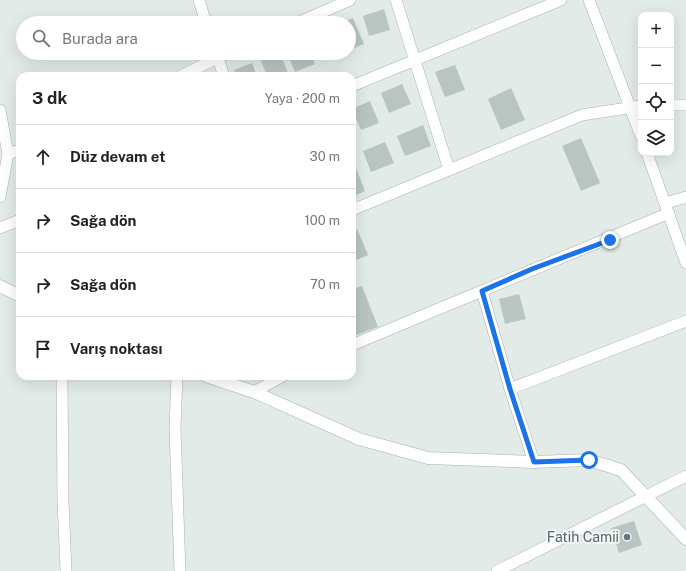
<!DOCTYPE html>
<html lang="tr">
<meta charset="utf-8">
<style>
:root{--surface:#fff;--page:#f2f2f2;--text:#222;--muted:#767676;--line:#e0e0e0}
body{margin:0;font-family:"Public Sans",sans-serif;background:var(--page);color:var(--text)}
.controls{position:absolute;right:12px;top:12px;display:grid;overflow:hidden;border-radius:8px;box-shadow:0 4px 16px #0002}
.controls button{width:36px;height:36px;display:grid;place-items:center;padding:0;border:0;border-bottom:1px solid var(--line);background:var(--surface);color:var(--text);font:20px sans-serif}
.stop{position:absolute;width:12px;height:12px;margin:-9px;border:3px solid #1a73e8;border-radius:50%;background:#fff}
.stop.end{background:#1a73e8;border-color:#fff;box-shadow:0 1px 4px #0008}
.list{margin:0;padding:0;list-style:none}
h2{display:flex;justify-content:space-between;align-items:center;height:52px;margin:0;padding:0 16px;font-size:17px}
h2 small{font-size:13px;font-weight:400;color:var(--muted)}
.list li{display:grid;grid-template-columns:26px 1fr auto;gap:12px;align-items:center;box-sizing:border-box;height:64px;padding:0 16px;border-top:1px solid var(--line)}
.list b{display:block;font-size:15px;white-space:nowrap}
.list em{font-size:13px;font-style:normal;color:var(--muted)}
.icon{flex:none;width:22px;height:22px;fill:none;stroke:currentColor;stroke-width:2;stroke-linecap:round;stroke-linejoin:round}
.map{position:relative;flex:none;width:686px;height:571px;overflow:hidden}
.search{position:absolute;background:var(--surface);box-shadow:0 4px 16px #0002;left:16px;top:16px;width:340px;height:44px;display:flex;align-items:center;gap:10px;box-sizing:border-box;padding:0 14px;border-radius:22px;color:var(--muted);font-size:15px}
.panel{position:absolute;background:var(--surface);box-shadow:0 4px 16px #0002;left:16px;top:72px;width:340px;height:308px;border-radius:12px}
.map>svg:first-child{display:block}
.building{fill:#b8c5c0}
.lines{fill:none;stroke-linecap:round;stroke-linejoin:round}
.minor-casing{stroke:#a5b2ae;stroke-width:12}
.tertiary-casing{stroke:#a5b2ae;stroke-width:13}
.minor{stroke:#fff;stroke-width:11}
.tertiary{stroke:#fff;stroke-width:12}
.route{stroke:#1a73e8;stroke-width:5}
.worship-dot{fill:#6b7280;stroke:#f2f8f5;stroke-width:1.5}
.labels{text-anchor:middle;dominant-baseline:central;stroke-width:3.5;stroke-linejoin:round;paint-order:stroke}
.worship-label{font-size:14px;fill:#5b616d;stroke:#f2f8f5;text-anchor:end}
</style>
<div class="map">
<svg width="686" height="571" viewBox="0 0 686 571">
<rect width="100%" height="100%" fill="#e2ebe7"/>
<path class="building" d="M 384,9 L 390,30 L 369,36 L 363,16 Z
M 353,18 L 364,44 L 349,50 L 349,23 L 341,23 Z
M 267,53 L 280,53 L 289,76 L 267,76 L 259,56 Z
M 287,53 L 311,53 L 315,64 L 295,72 Z
M 318,53 L 331,53 L 320,57 Z
M 252,63 L 257,76 L 237,76 L 234,70 Z
M 455,65 L 465,90 L 445,97 L 435,72 Z
M 402,84 L 411,104 L 389,113 L 381,93 Z
M 511,88 L 525,120 L 501,130 L 488,99 Z
M 370,101 L 379,123 L 361,130 L 352,109 Z
M 423,125 L 431,146 L 405,156 L 397,136 Z
M 581,138 L 600,183 L 581,191 L 562,146 Z
M 385,142 L 394,163 L 371,172 L 363,151 Z
M 356,168 L 365,191 L 352,197 L 352,170 Z
M 357,229 L 368,255 L 352,262 L 352,231 Z
M 362,286 L 378,327 L 356,335 L 352,324 L 352,289 Z
M 519,294 L 526,319 L 505,324 L 499,299 Z
M 634,521 L 642,545 L 619,553 L 611,528 Z"/>
<g class="lines">
<g class="minor-casing">
<path id="minor" d="M 199,0 L 206,23
M 396,0 L 449,170
M 589,0 L 641,136
M 297,23 L 350,0
M 216,53 L 224,76
M 181,76 L 227,53
M 352,86 L 561,0
M 671,105 L 686,105
M 0,110 L 8,154 L 0,197
M 647,153 L 686,263
M 8,154 L 20,150
M 666,203 L 686,197
M 352,210 L 582,115 L 641,106
M 0,228 L 20,220
M 482,291 L 510,389 L 534,462
M 352,345 L 669,213
M 62,376 L 63,501 L 66,571
M 177,376 L 175,429 L 180,571
M 510,389 L 686,321
M 254,392 L 283,376
M 497,571 L 686,476"/>
</g>
<g class="tertiary-casing">
<path id="tertiary" d="M 0,286 L 20,296
M 206,376 L 254,392 L 359,439 L 428,458 L 534,462 L 589,460 L 621,470 L 686,539"/>
</g>
<use href="#minor" class="minor"/>
<use href="#tertiary" class="tertiary"/>
</g>
<g class="lines">
<path class="route" d="M 589,460 L 534,462 L 510,389 L 482,291 L 532,269 L 610,240"/>
</g>
<circle class="worship-dot" cx="627" cy="537" r="4"/>
<g class="labels">
<g class="worship-label">
<text x="619" y="537">Fatih Camii</text>
</g>
</g>
</svg>
<div class="controls">
<button>+</button>
<button>−</button>
<button><svg class="icon" aria-label="locate" viewBox="0 0 24 24"><circle cx="12" cy="12" r="6"/><path d="M12 2v4M12 18v4M2 12h4M18 12h4"/></svg></button>
<button><svg class="icon" aria-label="layers" viewBox="0 0 24 24"><path d="M12 4l9 5-9 5-9-5zM3 14l9 5 9-5"/></svg></button>
</div>
<div class="stop" style="left:589px;top:460px"></div>
<div class="stop end" style="left:610px;top:240px"></div>
<div class="search"><svg class="icon" aria-label="search" viewBox="0 0 24 24"><circle cx="10" cy="10" r="6"/><path d="M15 15l6 6"/></svg>Burada ara</div>
<section class="panel">
<h2>3 dk<small>Yaya · 200 m</small></h2>
<ul class="list">
<li><svg class="icon" aria-label="ahead" viewBox="0 0 24 24"><path d="M12 20V5M6 11l6-6 6 6"/></svg><div><b>Düz devam et</b></div><em>30 m</em></li>
<li><svg class="icon" aria-label="right" viewBox="0 0 24 24"><path d="M7 20v-9h11M14 6l5 5-5 5"/></svg><div><b>Sağa dön</b></div><em>100 m</em></li>
<li><svg class="icon" aria-label="right" viewBox="0 0 24 24"><path d="M7 20v-9h11M14 6l5 5-5 5"/></svg><div><b>Sağa dön</b></div><em>70 m</em></li>
<li><svg class="icon" aria-label="arrive" viewBox="0 0 24 24"><path d="M6 21V4h12l-3 4 3 4H6"/></svg><div><b>Varış noktası</b></div></li>
</ul>
</section>
</div>
